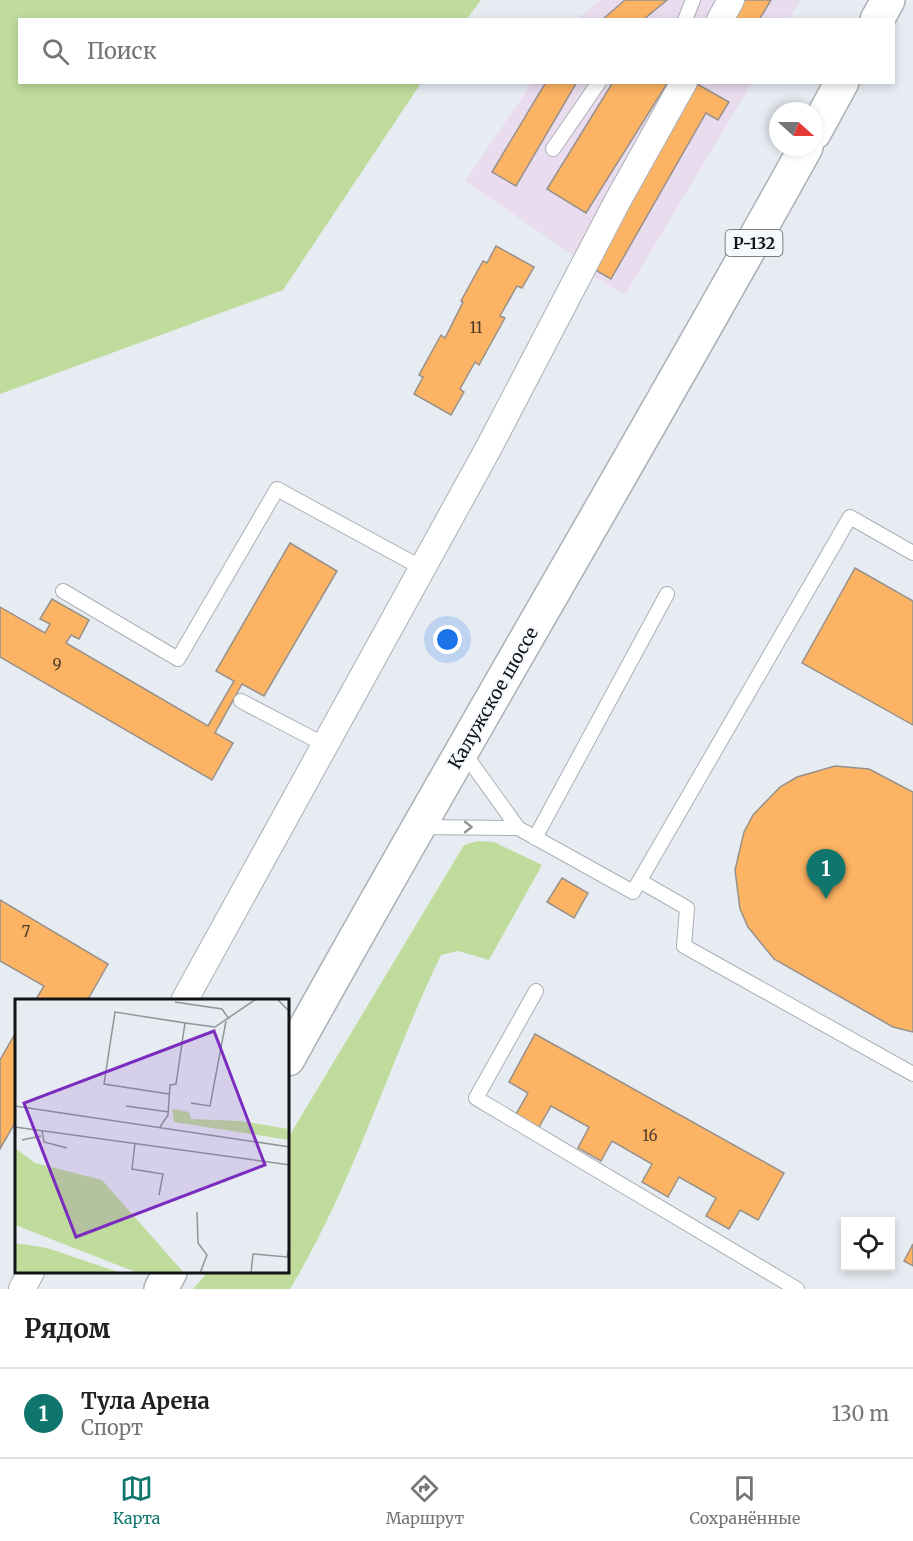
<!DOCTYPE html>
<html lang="ru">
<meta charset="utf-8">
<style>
:root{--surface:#fff;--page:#f2f2f2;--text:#202124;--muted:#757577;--line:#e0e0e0;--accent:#0f766e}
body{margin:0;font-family:Merriweather,serif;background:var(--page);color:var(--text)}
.controls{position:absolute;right:18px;bottom:18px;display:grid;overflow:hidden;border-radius:0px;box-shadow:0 3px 9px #0003}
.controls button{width:54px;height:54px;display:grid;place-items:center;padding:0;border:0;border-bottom:2px solid var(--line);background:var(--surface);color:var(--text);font:30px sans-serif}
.compass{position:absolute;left:769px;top:102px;width:54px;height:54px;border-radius:50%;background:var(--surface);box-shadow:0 3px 9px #0003;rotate:111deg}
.you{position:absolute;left:448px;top:640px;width:21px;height:21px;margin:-15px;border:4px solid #fff;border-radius:50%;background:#1a73e8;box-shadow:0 0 0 9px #1a73e833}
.badge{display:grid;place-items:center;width:39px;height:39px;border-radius:50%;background:var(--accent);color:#fff;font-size:20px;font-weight:700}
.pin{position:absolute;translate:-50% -50px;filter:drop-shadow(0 2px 3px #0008)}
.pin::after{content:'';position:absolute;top:32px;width:21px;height:18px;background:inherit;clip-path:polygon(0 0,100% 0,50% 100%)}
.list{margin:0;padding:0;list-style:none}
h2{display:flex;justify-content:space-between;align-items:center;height:78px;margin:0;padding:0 24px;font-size:26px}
h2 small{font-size:20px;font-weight:400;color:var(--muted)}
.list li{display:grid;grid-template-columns:39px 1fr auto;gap:18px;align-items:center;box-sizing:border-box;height:90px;padding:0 24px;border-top:2px solid var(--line)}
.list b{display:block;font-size:22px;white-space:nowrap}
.list p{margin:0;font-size:20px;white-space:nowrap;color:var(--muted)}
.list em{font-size:20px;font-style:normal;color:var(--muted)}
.icon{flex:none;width:33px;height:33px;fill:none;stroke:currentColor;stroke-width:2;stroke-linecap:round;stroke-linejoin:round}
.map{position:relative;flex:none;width:913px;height:1289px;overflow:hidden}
.search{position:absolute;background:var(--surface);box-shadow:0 3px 9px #0003;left:18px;right:18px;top:18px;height:66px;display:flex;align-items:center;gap:15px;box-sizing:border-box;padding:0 21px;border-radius:0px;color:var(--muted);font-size:22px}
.sheet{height:168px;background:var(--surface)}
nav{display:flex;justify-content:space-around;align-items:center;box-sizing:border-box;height:84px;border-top:2px solid var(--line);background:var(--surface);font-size:16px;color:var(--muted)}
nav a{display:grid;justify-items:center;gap:3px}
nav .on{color:var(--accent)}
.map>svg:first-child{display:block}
.industrial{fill:#eadcef}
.green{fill:#bfdc9c}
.building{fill:#fcb363;stroke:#97918c;stroke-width:1.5}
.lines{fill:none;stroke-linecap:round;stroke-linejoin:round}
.lane-casing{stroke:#aab0b5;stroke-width:16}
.street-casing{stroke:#aab0b5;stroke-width:28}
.primary-casing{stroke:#aab0b5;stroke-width:36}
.lane{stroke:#fff;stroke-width:14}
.street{stroke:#fff;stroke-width:26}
.primary{stroke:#fff;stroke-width:33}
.oneway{stroke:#949596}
.labels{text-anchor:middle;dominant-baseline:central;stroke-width:4.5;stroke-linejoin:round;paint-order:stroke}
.number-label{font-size:15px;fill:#4c3b28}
.shield{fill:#f5f9fe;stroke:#55585b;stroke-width:1.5}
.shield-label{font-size:16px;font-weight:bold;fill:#111315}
.street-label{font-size:18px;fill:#111315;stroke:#f5f9fe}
.inset-road{fill:none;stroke:#91959a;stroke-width:1.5}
.view{fill:#7b2cbf;fill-opacity:0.15;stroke:#7b2cbf;stroke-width:3}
.inset-edge{fill:none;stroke:#111315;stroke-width:3}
</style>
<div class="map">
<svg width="913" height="1289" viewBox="0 0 913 1289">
<rect width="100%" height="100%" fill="#e6ecf2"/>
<path class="industrial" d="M 600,0 L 801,0 L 789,19 L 577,20 Z
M 532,83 L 752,83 L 625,295 L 585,271 L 587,265 L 465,181 Z"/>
<path class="green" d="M 0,0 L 481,0 L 466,20 L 20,20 L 20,82 L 421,83 L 283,290 L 0,394 Z
M 478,841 L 494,842 L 542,865 L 489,960 L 458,951 L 441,955 C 388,1065 354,1183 290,1289 L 193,1289 L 207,1273 L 288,1272 L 288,1138 L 464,845 Z"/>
<path class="building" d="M 625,0 L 667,0 L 643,20 L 602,20 Z
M 741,0 L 771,0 L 759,20 L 730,20 Z
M 546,82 L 577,82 L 516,186 L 492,172 Z
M 613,82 L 668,82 L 586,213 L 547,189 Z
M 697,84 L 729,102 L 718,120 L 706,113 L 611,279 L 592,268 Z
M 496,246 L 534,267 L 522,288 L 517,286 L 500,316 L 505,318 L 479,365 L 475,362 L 460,389 L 464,392 L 451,415 L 414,394 L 423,377 L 419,375 L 441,335 L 445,338 L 463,302 L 461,301 L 483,261 L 487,263 Z
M 290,543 L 337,571 L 264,696 L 242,684 L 215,733 L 233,743 L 212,780 L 0,657 L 0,607 L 45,633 L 50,624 L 40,619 L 52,599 L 89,620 L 79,639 L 71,635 L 66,643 L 208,726 L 234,681 L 216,671 Z
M 855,568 L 913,601 L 913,725 L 802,663 Z
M 835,766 L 869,769 L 913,792 L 913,1032 L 893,1027 L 774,959 L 748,927 L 740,909 L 735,870 L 744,832 L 753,815 L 780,787 L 797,777 Z
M 562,878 L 588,893 L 574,918 L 547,902 Z
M 0,900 L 108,964 L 87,1001 L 35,1001 L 44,986 L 0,961 Z
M 16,1032 L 16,1121 L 0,1149 L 0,1060 Z
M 535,1034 L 784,1173 L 758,1220 L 740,1210 L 729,1229 L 706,1216 L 716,1198 L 679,1177 L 668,1197 L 642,1182 L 652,1164 L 612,1141 L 601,1161 L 578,1148 L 589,1127 L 551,1106 L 538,1129 L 515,1116 L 528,1093 L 509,1082 Z
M 913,1244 L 913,1266 L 904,1261 Z"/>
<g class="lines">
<g class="lane-casing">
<path id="lane" d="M 685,20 L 693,0
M 553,149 L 599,82
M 63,591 L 178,659 L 277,489 L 422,568
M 241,701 L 327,746
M 462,750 L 518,828 L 633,892 L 850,517 L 913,553
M 420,827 L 518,828
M 535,838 L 667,594
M 640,881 L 687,908 L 684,946 L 913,1074
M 536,991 L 476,1098 L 797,1289"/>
</g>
<g class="street-casing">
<path id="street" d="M 720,20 L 731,0
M 184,1001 L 488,449 L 617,202 L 684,82
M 22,1289 L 31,1272"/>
</g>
<g class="primary-casing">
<path id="primary" d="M 877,20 L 888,0
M 814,133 L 842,82
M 288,1059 C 457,753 637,453 806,147
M 161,1289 L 170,1272"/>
</g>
<use href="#lane" class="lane"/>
<use href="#street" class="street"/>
<use href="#primary" class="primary"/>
</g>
<defs><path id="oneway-chevron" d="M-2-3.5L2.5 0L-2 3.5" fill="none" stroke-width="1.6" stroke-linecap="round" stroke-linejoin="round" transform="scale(1.5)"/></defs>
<use class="oneway" href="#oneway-chevron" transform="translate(468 827)"/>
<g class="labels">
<g class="number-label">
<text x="476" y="327">11</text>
<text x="57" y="664">9</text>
<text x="26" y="931">7</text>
<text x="650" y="1135">16</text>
</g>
<rect class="shield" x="725.5" y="230" width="57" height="26" rx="4.5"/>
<g class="shield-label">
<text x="754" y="243">Р-132</text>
</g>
<g class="street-label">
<text transform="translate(493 698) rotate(-60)">Калужское шоссе</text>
</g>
</g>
<g transform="translate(15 999)">
<rect width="274" height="274" fill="#e6ecf2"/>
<path d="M 157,110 L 174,113 L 176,120 L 225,122 L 274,130 L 274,141 L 159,123 ZM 0,149 L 20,164 L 87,181 L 169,274 L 123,274 L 0,226 ZM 0,244 L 32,249 L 106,274 L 0,274 Z" fill="#bfdc9c"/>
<path class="inset-road" d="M 262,0 L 275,13M 160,3 L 207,10 L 214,20M 170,24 L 200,28 L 241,0M 176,104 L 195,107 L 211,22M 0,107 L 275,148M 111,107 L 154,113M 0,128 L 275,166M 145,128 L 153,116 L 155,86 L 161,85 L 170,24 L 100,13 L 89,85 L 154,95M 27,132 L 29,143 L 52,149M 7,141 L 26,137M 120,144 L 117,170 L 148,175 L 144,196M 182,213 L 183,244 L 192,256 L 185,274M 236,274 L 238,255 L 272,258 L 275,244"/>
<path class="view" d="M 199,32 L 250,166 L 61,238 L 9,104 Z"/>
<rect width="274" height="274" class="inset-edge"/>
</g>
</svg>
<div class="controls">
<button><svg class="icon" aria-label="locate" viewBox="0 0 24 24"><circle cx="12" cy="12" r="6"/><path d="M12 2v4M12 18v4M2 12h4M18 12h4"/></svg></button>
</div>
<svg class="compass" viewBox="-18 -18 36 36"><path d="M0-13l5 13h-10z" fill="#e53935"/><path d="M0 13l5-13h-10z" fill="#757577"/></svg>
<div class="you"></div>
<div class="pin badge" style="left:826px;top:899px">1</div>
<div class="search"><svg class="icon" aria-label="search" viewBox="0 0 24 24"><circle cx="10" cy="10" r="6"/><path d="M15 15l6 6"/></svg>Поиск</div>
</div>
<section class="sheet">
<h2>Рядом<small></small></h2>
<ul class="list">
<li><span class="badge">1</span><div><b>Тула Арена</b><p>Спорт</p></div><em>130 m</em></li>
</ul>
</section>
<nav>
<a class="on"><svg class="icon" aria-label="map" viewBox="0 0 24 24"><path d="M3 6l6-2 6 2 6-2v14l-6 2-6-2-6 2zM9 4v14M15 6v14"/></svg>Карта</a>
<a><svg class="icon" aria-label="directions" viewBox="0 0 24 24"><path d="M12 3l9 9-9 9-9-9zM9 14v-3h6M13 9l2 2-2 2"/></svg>Маршрут</a>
<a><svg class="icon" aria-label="saved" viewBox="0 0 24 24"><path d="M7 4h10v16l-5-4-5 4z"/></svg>Сохранённые</a>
</nav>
